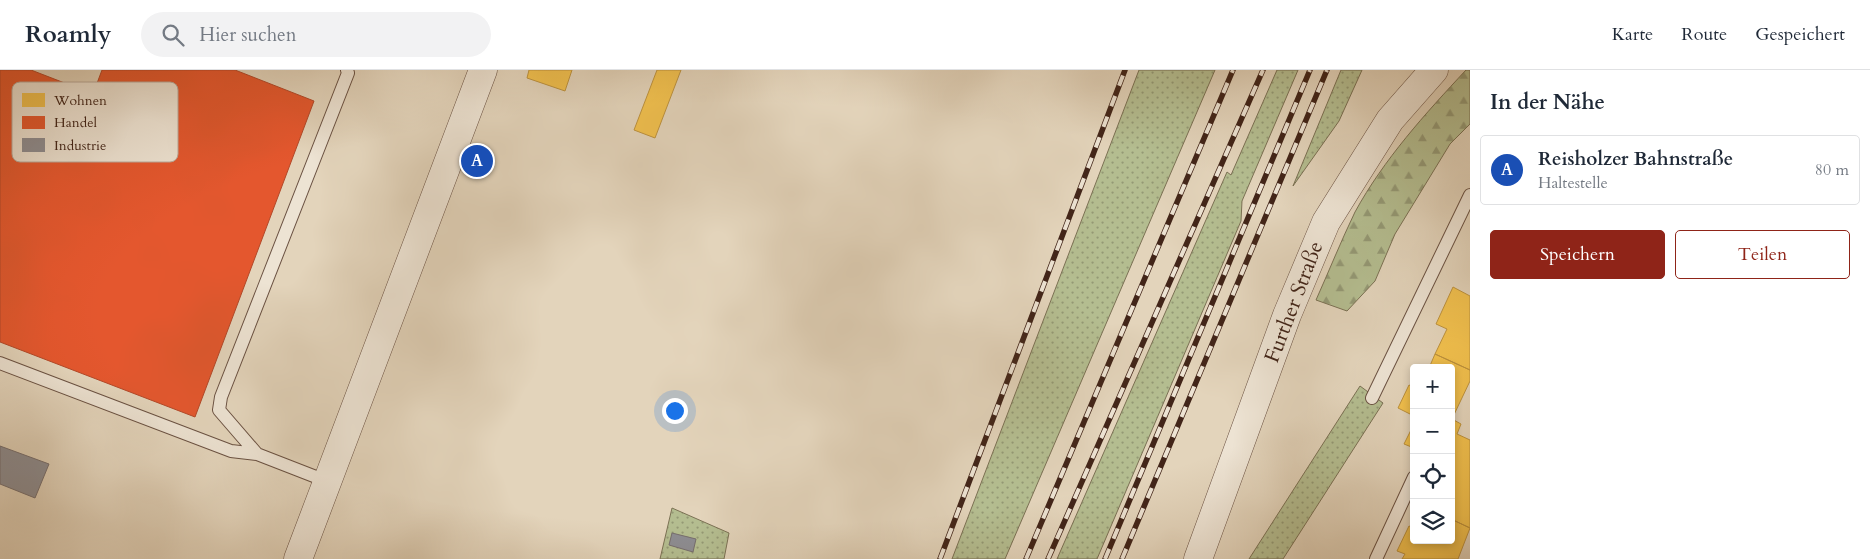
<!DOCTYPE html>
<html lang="de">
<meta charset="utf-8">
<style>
:root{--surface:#fff;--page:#f2f2f3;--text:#1f2937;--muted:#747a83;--line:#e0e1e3;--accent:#8f2418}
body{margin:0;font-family:Cardo,serif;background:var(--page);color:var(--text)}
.controls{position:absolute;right:15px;bottom:15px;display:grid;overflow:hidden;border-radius:5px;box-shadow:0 2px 8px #0003}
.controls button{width:45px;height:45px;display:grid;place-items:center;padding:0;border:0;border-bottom:1px solid var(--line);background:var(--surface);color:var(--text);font:25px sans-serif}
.you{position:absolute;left:674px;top:340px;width:18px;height:18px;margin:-12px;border:4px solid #fff;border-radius:50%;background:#1a73e8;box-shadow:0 0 0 8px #1a73e833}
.badge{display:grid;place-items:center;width:32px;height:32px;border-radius:50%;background:var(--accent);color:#fff;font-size:16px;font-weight:700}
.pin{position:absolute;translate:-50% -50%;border:2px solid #fff;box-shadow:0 1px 5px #0006}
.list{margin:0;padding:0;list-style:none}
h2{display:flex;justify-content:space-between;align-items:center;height:65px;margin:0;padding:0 20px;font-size:21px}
h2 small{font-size:16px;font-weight:400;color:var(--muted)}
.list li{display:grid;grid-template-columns:32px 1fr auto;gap:15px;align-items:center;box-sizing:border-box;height:70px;margin:0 10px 10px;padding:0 10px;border:1px solid var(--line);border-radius:5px}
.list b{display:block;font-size:19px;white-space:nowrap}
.list p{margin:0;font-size:16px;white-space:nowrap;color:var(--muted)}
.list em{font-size:16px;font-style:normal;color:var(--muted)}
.actions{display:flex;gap:10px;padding:15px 20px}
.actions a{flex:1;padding:11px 0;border:1px solid var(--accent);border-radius:5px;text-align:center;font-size:18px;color:var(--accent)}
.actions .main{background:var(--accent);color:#fff}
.icon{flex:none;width:28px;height:28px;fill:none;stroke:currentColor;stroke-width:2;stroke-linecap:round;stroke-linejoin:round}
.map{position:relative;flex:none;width:1470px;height:489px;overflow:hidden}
header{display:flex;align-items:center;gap:30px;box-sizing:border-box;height:70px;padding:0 25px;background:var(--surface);border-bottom:1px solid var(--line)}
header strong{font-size:24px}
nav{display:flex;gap:28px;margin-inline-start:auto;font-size:18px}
.search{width:350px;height:45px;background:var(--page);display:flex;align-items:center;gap:12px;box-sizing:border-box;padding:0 18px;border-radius:28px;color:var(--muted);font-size:19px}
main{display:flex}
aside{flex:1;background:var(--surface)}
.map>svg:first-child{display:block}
.grass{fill:url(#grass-dots);stroke:#7b7154}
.forest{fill:url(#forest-firs);stroke:#7b7154}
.homes{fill:#f2c14e;stroke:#bd923e}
.shops{fill:#e4572e;stroke:#b34828}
.industry{fill:#8d8d92;stroke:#766e6e}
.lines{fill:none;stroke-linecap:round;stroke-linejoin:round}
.service-casing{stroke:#6a5142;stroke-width:14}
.tertiary-casing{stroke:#6a5142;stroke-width:29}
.service{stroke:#ede3d3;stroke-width:12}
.tertiary{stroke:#ede3d3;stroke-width:28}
.rail-casing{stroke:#422519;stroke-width:5.5}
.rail{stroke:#ede3d3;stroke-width:4;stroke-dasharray:11;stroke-linecap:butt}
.labels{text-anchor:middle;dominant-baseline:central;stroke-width:5;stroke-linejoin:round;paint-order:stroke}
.street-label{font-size:21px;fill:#422519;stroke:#ede3d3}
.key{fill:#ede3d3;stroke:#baaa9b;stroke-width:1}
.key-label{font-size:14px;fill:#422519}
</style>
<header>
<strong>Roamly</strong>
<div class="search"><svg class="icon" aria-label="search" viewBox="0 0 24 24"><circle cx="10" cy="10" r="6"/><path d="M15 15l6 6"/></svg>Hier suchen</div>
<nav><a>Karte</a><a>Route</a><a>Gespeichert</a></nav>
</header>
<main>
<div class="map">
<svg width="1470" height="489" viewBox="0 0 1470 489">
<defs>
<pattern id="grass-dots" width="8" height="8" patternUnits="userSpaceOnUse" patternTransform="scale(1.25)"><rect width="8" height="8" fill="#b4bd90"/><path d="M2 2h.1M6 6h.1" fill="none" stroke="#949975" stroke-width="1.8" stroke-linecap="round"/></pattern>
<pattern id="forest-firs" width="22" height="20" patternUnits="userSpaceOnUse" patternTransform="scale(1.25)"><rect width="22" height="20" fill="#b4bd90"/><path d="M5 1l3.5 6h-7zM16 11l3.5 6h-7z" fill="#949975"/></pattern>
</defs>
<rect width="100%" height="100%" fill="#e3d4bb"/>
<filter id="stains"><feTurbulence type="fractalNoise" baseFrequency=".004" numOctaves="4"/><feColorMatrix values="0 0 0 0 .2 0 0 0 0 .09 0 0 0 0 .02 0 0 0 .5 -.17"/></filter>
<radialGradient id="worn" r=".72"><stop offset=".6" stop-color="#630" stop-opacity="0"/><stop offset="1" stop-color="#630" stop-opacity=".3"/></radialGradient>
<path class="grass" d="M 1139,0 L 1215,0 L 1005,489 L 952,489 Z
M 1277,0 L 1298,0 L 1242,131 L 1241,151 L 1097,489 L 1057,489 L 1227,102 L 1231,105 Z
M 1341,0 L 1362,0 L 1339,51 L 1293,116 Z
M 1360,316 L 1383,333 L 1283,489 L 1249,489 Z
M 672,438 L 729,463 L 724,489 L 660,489 Z"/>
<path class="forest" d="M 1466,0 L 1470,0 L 1470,54 L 1450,74 L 1395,164 L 1375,211 L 1347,241 L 1316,230 C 1329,201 1341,171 1355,142 C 1384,89 1425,44 1466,0 Z"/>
<path class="homes" d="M 529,0 L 572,0 L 565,21 L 527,8 Z
M 657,0 L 681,0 L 655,68 L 634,60 Z
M 1453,217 L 1470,226 L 1470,300 L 1435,284 L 1447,259 L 1436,254 Z
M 1435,284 L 1470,300 L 1470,311 L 1451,351 L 1451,298 L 1429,298 Z
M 1409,315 L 1414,317 L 1414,346 L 1398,338 Z
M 1452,349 L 1461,354 L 1457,364 L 1470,370 L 1470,458 L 1451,449 Z
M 1414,354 L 1414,378 L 1404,374 Z
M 1451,449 L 1470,458 L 1458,489 L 1402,489 L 1405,484 L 1397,481 L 1409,456 L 1414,458 L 1414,470 L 1451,470 Z"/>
<path class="shops" d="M 0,0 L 31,0 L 93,24 L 102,0 L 235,0 L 314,31 L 195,347 L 0,272 Z"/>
<path class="industry" d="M 0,376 L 49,394 L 35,428 L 0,414 Z
M 672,463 L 696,469 L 693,482 L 669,475 Z"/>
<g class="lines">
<g class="service-casing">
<path id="service" d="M 0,293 L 231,381 L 257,384 L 329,412
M 1372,328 L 1470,125
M 257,384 L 219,340 L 221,327 L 348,3 L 347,0
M 1376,489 L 1414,407"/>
</g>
<g class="tertiary-casing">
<path id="tertiary" d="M 298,489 L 483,0
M 1198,489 L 1287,245 L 1326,152 L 1390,50 L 1434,0"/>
</g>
<use href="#service" class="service"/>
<use href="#tertiary" class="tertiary"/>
<g class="rail-casing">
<path id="rail" d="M 940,489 L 1125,0
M 1026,489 L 1233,0
M 1048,489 L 1263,0
M 1105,489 L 1310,0
M 1122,489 L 1327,0"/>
</g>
<use href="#rail" class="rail"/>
</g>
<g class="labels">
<g class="street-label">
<text transform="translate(1294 232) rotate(-69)">Further Straße</text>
</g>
</g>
<rect x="12" y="12" width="166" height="80" rx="8" class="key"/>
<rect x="22" y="23" width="23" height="14" fill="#f2c14e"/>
<rect x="22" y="46" width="23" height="13" fill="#e4572e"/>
<rect x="22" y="68" width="23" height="14" fill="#8d8d92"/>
<g class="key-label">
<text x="54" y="35">Wohnen</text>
<text x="54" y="57">Handel</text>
<text x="54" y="80">Industrie</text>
</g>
<rect width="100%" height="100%" filter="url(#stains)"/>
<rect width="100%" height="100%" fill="url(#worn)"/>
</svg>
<div class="controls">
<button>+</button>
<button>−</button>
<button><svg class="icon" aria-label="locate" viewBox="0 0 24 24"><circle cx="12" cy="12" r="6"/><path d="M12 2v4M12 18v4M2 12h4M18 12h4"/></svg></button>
<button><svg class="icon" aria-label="layers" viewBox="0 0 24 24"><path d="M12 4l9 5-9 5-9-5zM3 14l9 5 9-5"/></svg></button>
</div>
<div class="you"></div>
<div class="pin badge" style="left:477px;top:91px;background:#1a4fb4">A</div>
</div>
<aside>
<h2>In der Nähe<small></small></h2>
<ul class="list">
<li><span class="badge" style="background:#1a4fb4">A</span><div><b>Reisholzer Bahnstraße</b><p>Haltestelle</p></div><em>80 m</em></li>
</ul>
<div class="actions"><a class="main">Speichern</a><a>Teilen</a></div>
</aside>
</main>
